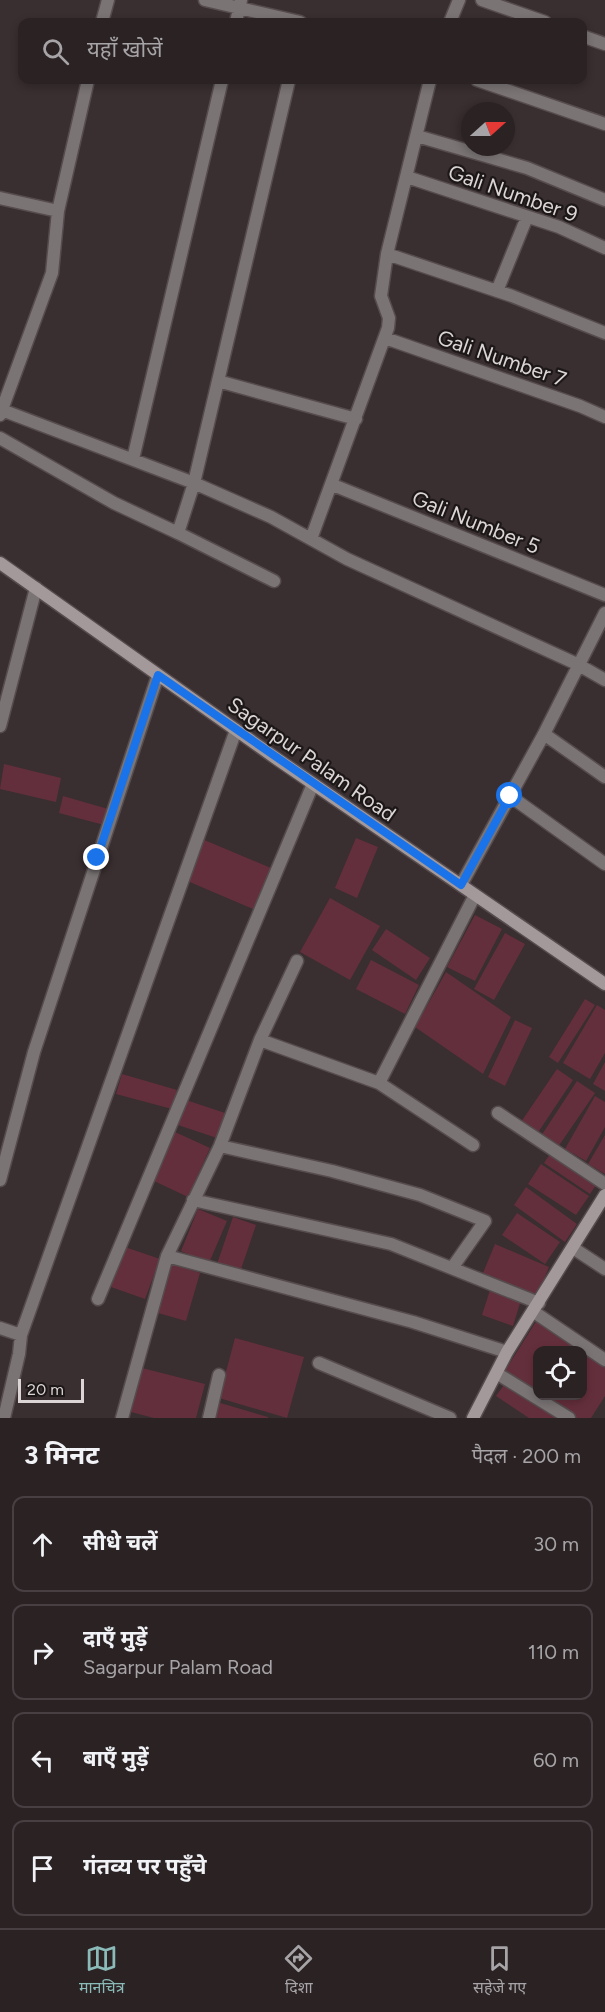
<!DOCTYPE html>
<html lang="hi">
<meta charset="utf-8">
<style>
:root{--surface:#2b2224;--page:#372f31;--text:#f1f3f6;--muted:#a6a4a6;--line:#473f41;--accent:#8bbbb9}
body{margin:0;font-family:Figtree,"Noto Sans Devanagari",sans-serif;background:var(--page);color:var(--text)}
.controls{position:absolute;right:18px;bottom:18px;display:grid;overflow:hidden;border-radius:12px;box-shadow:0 3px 9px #0003}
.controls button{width:54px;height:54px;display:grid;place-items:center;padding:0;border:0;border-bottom:2px solid var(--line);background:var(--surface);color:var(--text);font:30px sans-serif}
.compass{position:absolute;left:461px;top:102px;width:54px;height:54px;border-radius:50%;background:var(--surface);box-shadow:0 3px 9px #0003;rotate:69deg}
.scale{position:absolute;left:18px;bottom:15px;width:66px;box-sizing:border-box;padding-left:6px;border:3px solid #dcd5d6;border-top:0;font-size:16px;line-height:21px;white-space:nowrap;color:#dcd5d6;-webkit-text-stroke:4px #1d1818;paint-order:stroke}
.stop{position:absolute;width:18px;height:18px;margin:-14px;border:4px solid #1a73e8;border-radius:50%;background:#fff}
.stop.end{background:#1a73e8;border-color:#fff;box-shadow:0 2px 6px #0008}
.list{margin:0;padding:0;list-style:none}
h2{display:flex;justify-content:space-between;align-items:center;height:78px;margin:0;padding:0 24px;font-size:26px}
h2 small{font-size:20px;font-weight:400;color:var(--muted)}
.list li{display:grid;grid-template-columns:39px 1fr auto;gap:18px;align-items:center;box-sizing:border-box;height:96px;margin:0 12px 12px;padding:0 12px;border:2px solid var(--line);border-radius:12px}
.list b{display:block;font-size:22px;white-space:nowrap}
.list p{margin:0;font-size:20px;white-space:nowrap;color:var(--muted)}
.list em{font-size:20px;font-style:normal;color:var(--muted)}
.icon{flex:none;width:33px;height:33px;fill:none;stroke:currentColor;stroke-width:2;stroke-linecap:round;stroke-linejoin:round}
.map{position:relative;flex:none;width:605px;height:1418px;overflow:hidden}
.search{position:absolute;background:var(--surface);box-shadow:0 3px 9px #0003;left:18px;right:18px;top:18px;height:66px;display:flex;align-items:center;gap:15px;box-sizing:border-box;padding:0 21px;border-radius:12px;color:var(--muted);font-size:22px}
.sheet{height:510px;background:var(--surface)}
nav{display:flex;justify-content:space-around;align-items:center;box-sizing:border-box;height:84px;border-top:2px solid var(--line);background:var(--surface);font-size:16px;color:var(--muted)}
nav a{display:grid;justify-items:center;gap:3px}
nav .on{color:var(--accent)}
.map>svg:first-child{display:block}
.building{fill:#642f3c}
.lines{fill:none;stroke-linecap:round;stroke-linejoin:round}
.street-casing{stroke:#564c4e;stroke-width:15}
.secondary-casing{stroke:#564c4e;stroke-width:15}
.street{stroke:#7a7475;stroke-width:12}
.secondary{stroke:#a3999b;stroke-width:12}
.route{stroke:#1a73e8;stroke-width:8}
.labels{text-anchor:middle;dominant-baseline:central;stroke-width:4.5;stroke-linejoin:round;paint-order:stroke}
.street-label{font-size:21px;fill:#dcd5d6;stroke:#1d1818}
</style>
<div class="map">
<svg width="605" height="1418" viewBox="0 0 605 1418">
<rect width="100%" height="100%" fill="#392e30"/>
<path class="building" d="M 4,764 L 61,778 L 56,802 L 0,789 Z
M 63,796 L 108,809 L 104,825 L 59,813 Z
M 356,838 L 378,847 L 357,898 L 335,888 Z
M 202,839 L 271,868 L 253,909 L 185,880 Z
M 330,898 L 380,926 L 350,980 L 300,952 Z
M 475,915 L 502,929 L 475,981 L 447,967 Z
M 386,929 L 430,958 L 416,980 L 372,950 Z
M 505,933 L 525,944 L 494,1000 L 474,989 Z
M 371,960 L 419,985 L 405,1014 L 356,989 Z
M 446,972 L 511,1017 L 483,1074 L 415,1027 Z
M 585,999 L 595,1005 L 558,1063 L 549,1057 Z
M 597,1005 L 605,1010 L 605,1053 L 590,1079 L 563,1063 Z
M 515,1020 L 532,1028 L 505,1086 L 488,1077 Z
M 605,1062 L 605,1091 L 593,1084 Z
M 557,1069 L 573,1080 L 537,1134 L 521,1122 Z
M 122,1074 L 177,1090 L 172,1109 L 116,1094 Z
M 577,1081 L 595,1093 L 558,1147 L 541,1136 Z
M 595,1096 L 605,1102 L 605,1127 L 586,1161 L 565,1149 Z
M 186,1100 L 228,1114 L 220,1139 L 178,1125 Z
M 175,1132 L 210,1148 L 188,1197 L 154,1181 Z
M 605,1135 L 605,1174 L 588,1164 Z
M 552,1151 L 598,1182 L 590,1194 L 544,1163 Z
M 541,1164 L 589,1196 L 576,1215 L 528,1184 Z
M 526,1187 L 577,1224 L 565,1242 L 514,1205 Z
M 198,1209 L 227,1221 L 209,1263 L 181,1251 Z
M 517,1213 L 560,1242 L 545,1264 L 502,1235 Z
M 233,1217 L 256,1225 L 240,1272 L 217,1264 Z
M 495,1244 L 549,1267 L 537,1296 L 483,1273 Z
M 125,1247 L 160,1259 L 145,1299 L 111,1287 Z
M 172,1264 L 200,1273 L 186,1321 L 158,1313 Z
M 490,1290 L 521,1300 L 513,1326 L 482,1315 Z
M 537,1320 L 605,1362 L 605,1396 L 591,1418 L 574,1418 L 538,1396 L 582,1396 L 582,1350 L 538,1350 L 538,1395 L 503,1374 Z
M 235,1338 L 304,1357 L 287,1418 L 219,1398 Z
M 142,1368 L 205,1384 L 196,1418 L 154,1418 L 131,1412 Z
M 506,1382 L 556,1415 L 554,1418 L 529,1418 L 496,1396 Z
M 217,1402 L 268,1417 L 268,1418 L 212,1418 Z"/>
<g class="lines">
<g class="street-casing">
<path id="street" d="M 205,0 L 300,22
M 482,0 L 545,22
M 102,22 L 108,0
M 236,22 L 241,0
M 450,22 L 459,0
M 582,36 L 605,44
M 477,80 L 605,124
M 417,136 L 527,168 L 605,200
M 407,177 L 559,227 L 605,248
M 0,198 L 58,211
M 387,254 L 512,296 L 605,333
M 497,291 L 527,217
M 385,338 L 580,406 L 605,417
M 218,381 L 356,419
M 2,410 L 194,483 L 271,517 L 347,559 L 577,664 L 605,680
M 0,415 L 52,273 L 58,211 L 88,80
M 0,438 L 114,503 L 178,533 L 194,483 L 289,80
M 133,459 L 222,80
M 333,485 L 605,595
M 178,533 L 274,581
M 311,539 L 388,328 L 389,318 L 381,296 L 387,254 L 430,80
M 0,726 L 36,588
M 544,734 L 605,777
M 510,796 L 605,864
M 461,885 L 544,734 L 605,613
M 260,1040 L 379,1083 L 473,1145
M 379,1083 L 475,895
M 498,1113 L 605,1184
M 220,1146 L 332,1171 L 420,1195 L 485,1221 L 452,1268
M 0,1180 L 34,1052 L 158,675
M 193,1200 L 391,1244 L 539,1303
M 573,1248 L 605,1269
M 167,1256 L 413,1322 L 507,1352
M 98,1299 L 313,784
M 534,1312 L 605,1360
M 0,1328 L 21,1335
M 319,1363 L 450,1418
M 498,1374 L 569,1418
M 4,1418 L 19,1354 L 21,1335 L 236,730
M 122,1418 L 167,1256 L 220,1146 L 260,1040 L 297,961
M 209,1418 L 219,1375"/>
</g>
<g class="secondary-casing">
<path id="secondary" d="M 0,563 L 277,759 L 605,984
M 473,1418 L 507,1352 L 605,1195"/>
</g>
<use href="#street" class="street"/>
<use href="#secondary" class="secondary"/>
</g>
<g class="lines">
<path class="route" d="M 97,858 L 158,675 L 461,885 L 510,796"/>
</g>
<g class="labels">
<g class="street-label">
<text transform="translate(513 193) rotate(19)">Gali Number 9</text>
<text transform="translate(502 358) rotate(19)">Gali Number 7</text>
<text transform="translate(476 522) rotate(22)">Gali Number 5</text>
<text transform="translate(312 759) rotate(35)">Sagarpur Palam Road</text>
</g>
</g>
</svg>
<div class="controls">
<button><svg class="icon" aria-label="locate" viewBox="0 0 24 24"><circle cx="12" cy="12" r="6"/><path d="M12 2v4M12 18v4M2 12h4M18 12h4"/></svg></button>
</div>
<svg class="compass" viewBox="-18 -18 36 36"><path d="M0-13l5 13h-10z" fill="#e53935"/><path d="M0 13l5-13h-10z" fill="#a6a4a6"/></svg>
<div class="scale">20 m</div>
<div class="stop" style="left:510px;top:796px"></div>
<div class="stop end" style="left:97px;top:858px"></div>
<div class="search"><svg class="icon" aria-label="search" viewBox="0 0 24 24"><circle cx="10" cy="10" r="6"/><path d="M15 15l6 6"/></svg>यहाँ खोजें</div>
</div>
<section class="sheet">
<h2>3 मिनट<small>पैदल · 200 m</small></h2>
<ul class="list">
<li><svg class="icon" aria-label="ahead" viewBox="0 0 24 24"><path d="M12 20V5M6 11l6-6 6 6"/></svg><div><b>सीधे चलें</b></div><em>30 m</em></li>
<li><svg class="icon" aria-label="right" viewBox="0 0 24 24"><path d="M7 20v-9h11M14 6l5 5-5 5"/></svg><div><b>दाएँ मुड़ें</b><p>Sagarpur Palam Road</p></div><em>110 m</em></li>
<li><svg class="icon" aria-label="left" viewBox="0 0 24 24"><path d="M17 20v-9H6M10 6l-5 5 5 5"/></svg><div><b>बाएँ मुड़ें</b></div><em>60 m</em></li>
<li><svg class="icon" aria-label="arrive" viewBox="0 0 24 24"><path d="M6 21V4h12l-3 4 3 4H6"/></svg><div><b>गंतव्य पर पहुँचे</b></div></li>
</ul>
</section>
<nav>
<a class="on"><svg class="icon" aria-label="map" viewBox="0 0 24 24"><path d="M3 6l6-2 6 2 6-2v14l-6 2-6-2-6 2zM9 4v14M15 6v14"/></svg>मानचित्र</a>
<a><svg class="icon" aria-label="directions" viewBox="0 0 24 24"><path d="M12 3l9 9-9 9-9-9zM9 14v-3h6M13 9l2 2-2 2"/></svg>दिशा</a>
<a><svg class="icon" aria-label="saved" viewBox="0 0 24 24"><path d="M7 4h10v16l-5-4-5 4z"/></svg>सहेजे गए</a>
</nav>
